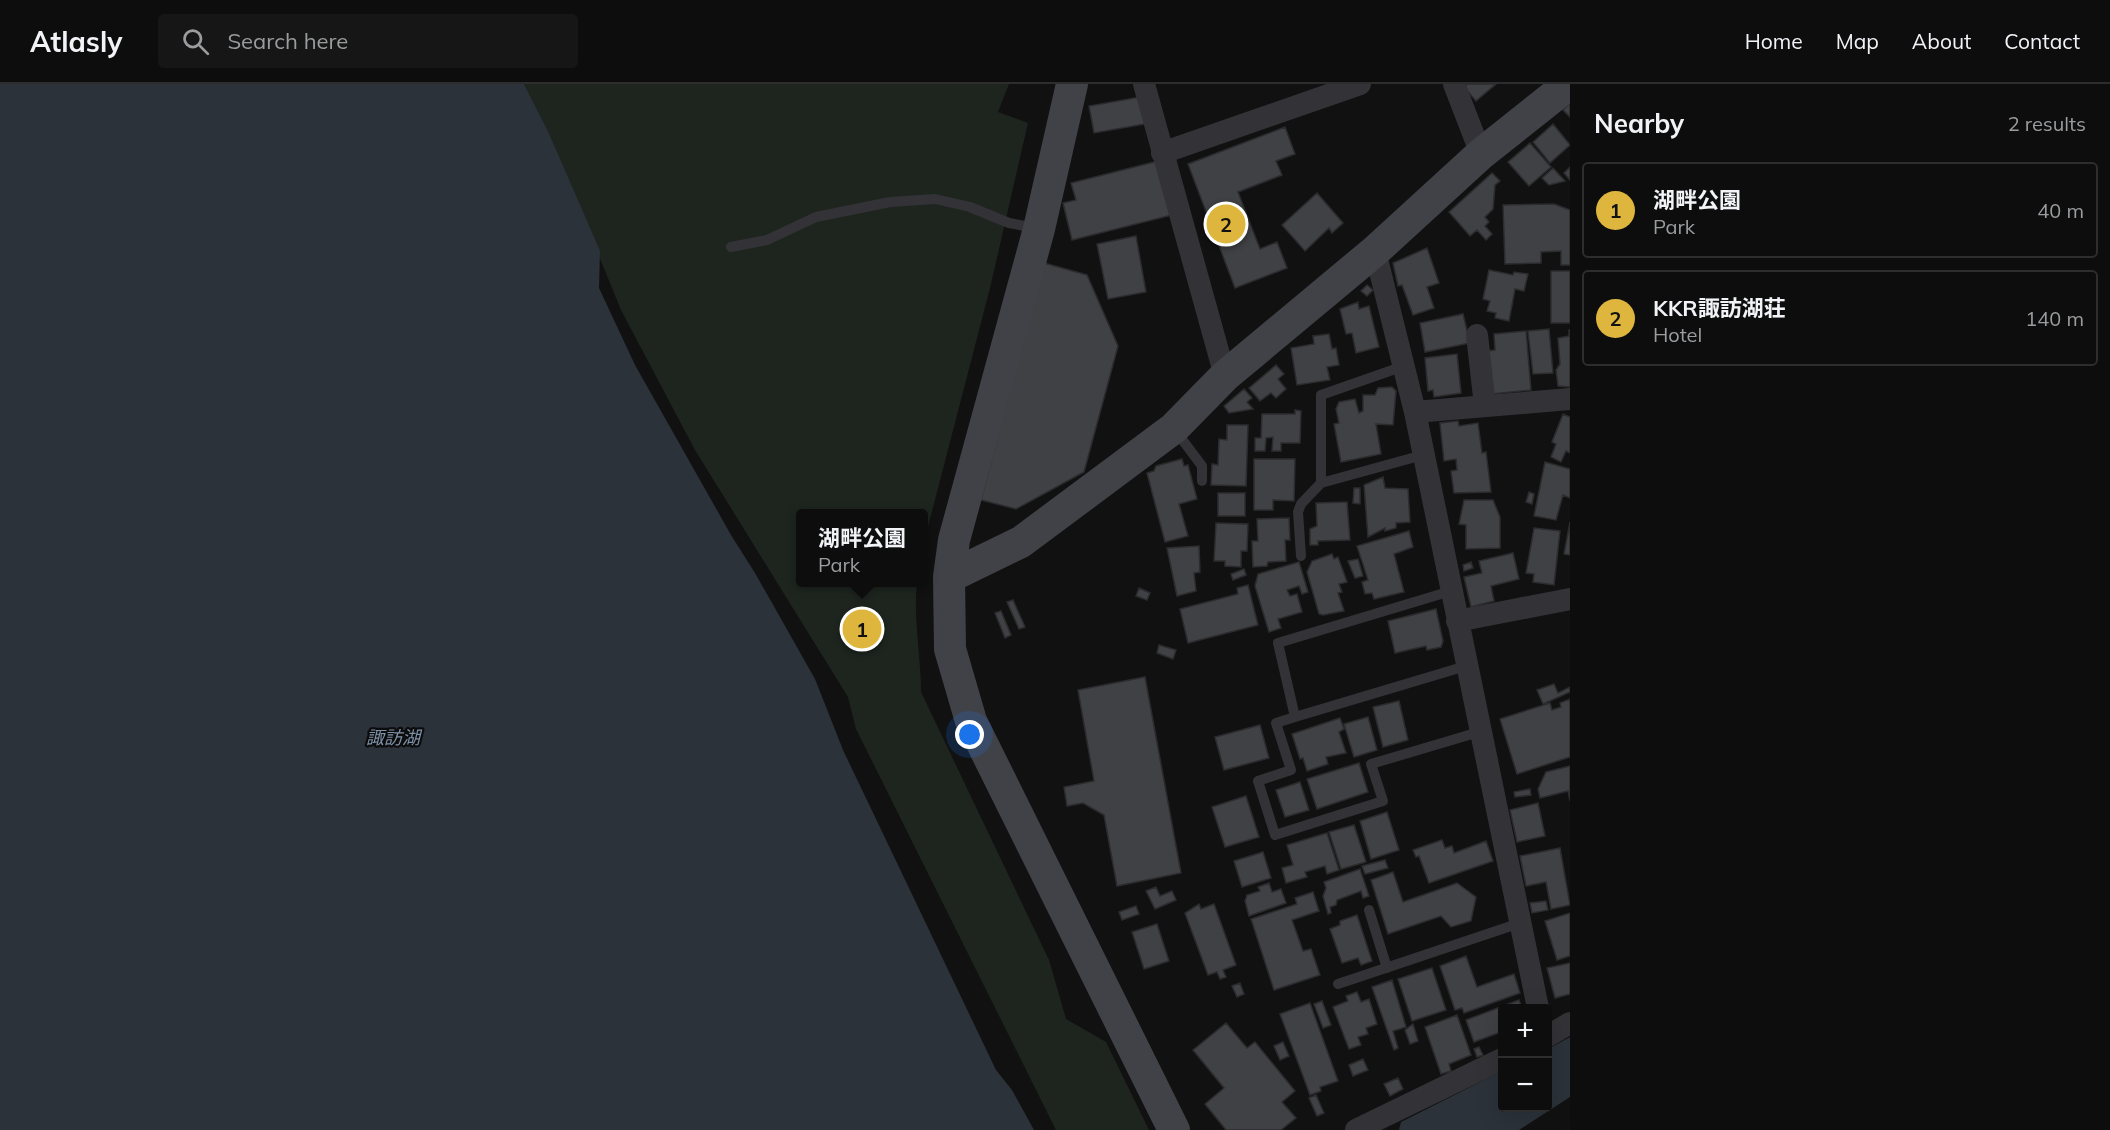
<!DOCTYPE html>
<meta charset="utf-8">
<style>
:root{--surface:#0d0d0e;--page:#161617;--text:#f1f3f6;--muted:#9a9c9e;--line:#2d2d2e;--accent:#deb53d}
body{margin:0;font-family:Mulish,"Noto Sans JP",sans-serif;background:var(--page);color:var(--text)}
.controls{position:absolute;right:18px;bottom:18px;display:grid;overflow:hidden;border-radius:6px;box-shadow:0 6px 24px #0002}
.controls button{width:54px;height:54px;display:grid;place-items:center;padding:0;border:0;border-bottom:2px solid var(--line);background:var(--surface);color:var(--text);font:30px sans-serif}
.you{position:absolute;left:970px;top:651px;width:21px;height:21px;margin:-15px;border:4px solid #fff;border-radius:50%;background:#1a73e8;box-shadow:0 0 0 9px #1a73e833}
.badge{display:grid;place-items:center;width:39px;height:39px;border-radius:50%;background:var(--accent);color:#111;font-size:20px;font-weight:700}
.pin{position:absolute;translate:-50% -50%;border:3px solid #fff;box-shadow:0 2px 6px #0006}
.popup{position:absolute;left:796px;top:425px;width:132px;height:78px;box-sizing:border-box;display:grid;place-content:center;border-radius:6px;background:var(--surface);filter:drop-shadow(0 2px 4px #0005);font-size:20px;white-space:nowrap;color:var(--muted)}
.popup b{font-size:22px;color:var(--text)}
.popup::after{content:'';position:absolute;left:50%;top:100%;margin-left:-12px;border:12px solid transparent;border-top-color:var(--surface)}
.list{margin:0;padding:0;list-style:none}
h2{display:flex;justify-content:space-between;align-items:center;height:78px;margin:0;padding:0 24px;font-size:26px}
h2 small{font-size:20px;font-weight:400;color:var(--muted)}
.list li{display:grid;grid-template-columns:39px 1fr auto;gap:18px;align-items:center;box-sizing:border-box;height:96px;margin:0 12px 12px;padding:0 12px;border:2px solid var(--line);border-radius:6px}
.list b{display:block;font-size:22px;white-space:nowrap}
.list p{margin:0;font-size:20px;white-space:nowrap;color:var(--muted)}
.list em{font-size:20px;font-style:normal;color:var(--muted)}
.icon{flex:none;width:33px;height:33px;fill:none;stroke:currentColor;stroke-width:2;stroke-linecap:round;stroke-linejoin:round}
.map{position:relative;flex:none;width:1570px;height:1046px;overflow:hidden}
header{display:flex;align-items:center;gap:36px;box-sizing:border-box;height:84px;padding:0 30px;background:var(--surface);border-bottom:2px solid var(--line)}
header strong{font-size:28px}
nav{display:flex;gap:33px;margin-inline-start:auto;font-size:21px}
.search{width:420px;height:54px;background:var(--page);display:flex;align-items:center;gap:15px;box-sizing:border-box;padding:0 21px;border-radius:6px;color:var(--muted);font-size:22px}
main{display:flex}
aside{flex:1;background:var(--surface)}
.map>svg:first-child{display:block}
.green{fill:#1e251f}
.water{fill:#2c323a}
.building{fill:#404145;stroke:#2c2b2e;stroke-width:1.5}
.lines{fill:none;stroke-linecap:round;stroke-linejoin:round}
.lane{stroke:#333337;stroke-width:10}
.street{stroke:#333337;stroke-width:22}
.secondary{stroke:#414247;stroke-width:32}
.labels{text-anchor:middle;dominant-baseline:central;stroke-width:4.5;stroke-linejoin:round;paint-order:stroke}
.water-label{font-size:18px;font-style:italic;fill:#7e92aa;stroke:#0c0c0d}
</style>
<header>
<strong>Atlasly</strong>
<div class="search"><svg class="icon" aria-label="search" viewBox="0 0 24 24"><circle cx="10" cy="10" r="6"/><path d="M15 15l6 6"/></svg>Search here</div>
<nav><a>Home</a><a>Map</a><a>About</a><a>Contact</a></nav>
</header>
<main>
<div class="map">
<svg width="1570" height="1046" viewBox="0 0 1570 1046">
<rect width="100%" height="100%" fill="#111112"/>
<path class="green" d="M 524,0 L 1009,0 L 998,28 L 1028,39 L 990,204 L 924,458 L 924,430 L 800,430 L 800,498 L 917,499 C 913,535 921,572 921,608 L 1049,876 L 1066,935 L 1106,958 L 1149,1046 L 1056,1046 L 856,645 L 848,613 L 695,366 L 621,226 L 547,45 Z"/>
<path class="water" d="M 0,0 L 524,0 L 547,45 L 600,167 L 599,204 L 635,281 L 731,451 L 755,489 L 815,595 L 843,666 L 996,986 L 1012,1006 L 1034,1046 L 0,1046 Z
M 1570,953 L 1570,1013 L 1519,1046 L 1399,1046 L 1401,1038 L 1502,987 L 1502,1024 L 1548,1024 L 1548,965 Z"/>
<path class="building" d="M 1467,0 L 1496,0 L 1476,17 L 1465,4 Z
M 1140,13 L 1145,40 L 1094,49 L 1089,22 Z
M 1570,19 L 1570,33 L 1563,26 Z
M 1553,40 L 1570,61 L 1550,79 L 1533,58 Z
M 1285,43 L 1295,70 L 1276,77 L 1282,91 L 1238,108 L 1260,165 L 1277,158 L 1287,184 L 1235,204 L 1188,80 Z
M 1530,59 L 1551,83 L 1529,102 L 1508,78 Z
M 1162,76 L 1176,130 L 1072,156 L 1063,119 L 1076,116 L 1071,99 Z
M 1570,83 L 1570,96 L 1564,89 Z
M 1553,84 L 1565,97 L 1549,101 L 1542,94 Z
M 1492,89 L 1500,97 L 1495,101 L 1493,125 L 1485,133 L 1489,138 L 1485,142 L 1492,150 L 1486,156 L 1477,146 L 1470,152 L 1449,128 Z
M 1317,109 L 1343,139 L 1332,149 L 1329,144 L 1305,167 L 1282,141 Z
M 1554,120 L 1570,126 L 1570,181 L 1561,181 L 1561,167 L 1541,168 L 1541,179 L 1505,180 L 1503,121 Z
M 1136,152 L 1146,208 L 1108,215 L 1097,160 Z
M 1427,164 L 1439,199 L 1427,203 L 1434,224 L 1413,231 L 1402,201 L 1398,202 L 1393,179 Z
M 1044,179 L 1087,191 L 1118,262 L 1084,388 L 1016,425 L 981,416 Z
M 1489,186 L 1513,191 L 1514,188 L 1528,190 L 1524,207 L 1515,205 L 1509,237 L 1495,234 L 1496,229 L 1487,227 L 1490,217 L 1483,215 Z
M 1551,187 L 1570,187 L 1570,239 L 1551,239 Z
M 1367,201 L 1373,206 L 1367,212 L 1361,207 Z
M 1358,218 L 1359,225 L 1369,222 L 1379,263 L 1356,269 L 1352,249 L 1346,250 L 1340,225 Z
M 1463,230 L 1470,259 L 1425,268 L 1420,239 Z
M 1549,245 L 1553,289 L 1533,290 L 1528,247 Z
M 1569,246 L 1570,246 L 1570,303 L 1558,302 L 1556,286 L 1560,280 L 1558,254 L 1569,252 Z
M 1526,247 L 1531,306 L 1492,310 L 1487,267 L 1495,266 L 1494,250 Z
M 1329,250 L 1332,265 L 1336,264 L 1339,281 L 1327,283 L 1330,296 L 1297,301 L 1291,264 L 1314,260 L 1313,252 Z
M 1457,270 L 1461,309 L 1434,313 L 1433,306 L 1428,307 L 1425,274 Z
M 1276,281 L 1284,290 L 1278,295 L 1286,305 L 1276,314 L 1271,309 L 1260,317 L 1249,304 Z
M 1392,303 L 1396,307 L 1393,341 L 1376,340 L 1381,370 L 1341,378 L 1334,340 L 1339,339 L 1336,325 L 1339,318 L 1355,315 L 1359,329 L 1363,327 L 1363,311 L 1375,311 L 1378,304 Z
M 1244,305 L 1252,314 L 1247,318 L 1253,325 L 1229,329 L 1224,322 Z
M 1295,326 L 1301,327 L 1300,359 L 1281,359 L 1281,367 L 1272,367 L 1273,353 L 1266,354 L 1265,367 L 1255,367 L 1255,354 L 1261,354 L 1262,330 L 1295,330 Z
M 1563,330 L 1570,333 L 1570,369 L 1566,367 L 1561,378 L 1551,373 L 1556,360 L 1552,358 Z
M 1458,337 L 1459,342 L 1478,339 L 1482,369 L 1486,368 L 1491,408 L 1454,409 L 1451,387 L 1457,386 L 1456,375 L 1444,377 L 1440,339 Z
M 1227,341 L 1248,341 L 1246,402 L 1211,401 L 1212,380 L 1218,381 L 1219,355 L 1227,356 Z
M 1182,375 L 1184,382 L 1188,381 L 1197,415 L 1179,420 L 1188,452 L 1165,458 L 1147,389 L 1154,387 L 1156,382 Z
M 1254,375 L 1295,375 L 1294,417 L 1273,416 L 1273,426 L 1254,426 Z
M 1545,378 L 1570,385 L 1570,414 L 1563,411 L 1556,436 L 1534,432 Z
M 1383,393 L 1385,404 L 1408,405 L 1410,438 L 1396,439 L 1396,444 L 1385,447 L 1385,444 L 1368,453 L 1364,401 Z
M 1354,404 L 1360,404 L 1360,420 L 1353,419 Z
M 1529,408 L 1534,410 L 1532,420 L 1526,418 Z
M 1218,409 L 1245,409 L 1245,432 L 1218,432 Z
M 1464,416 L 1493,416 L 1500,433 L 1500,464 L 1466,465 L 1466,441 L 1459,440 Z
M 1347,418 L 1350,456 L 1318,457 L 1318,461 L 1310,461 L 1310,445 L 1317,442 L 1316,419 Z
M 1289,434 L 1290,456 L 1285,456 L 1286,477 L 1268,478 L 1267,482 L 1253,483 L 1252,457 L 1258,457 L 1257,435 Z
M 1570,438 L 1570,471 L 1564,470 Z
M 1216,439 L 1248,440 L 1247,467 L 1241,467 L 1241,483 L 1225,482 L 1225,477 L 1214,477 Z
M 1534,444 L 1560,447 L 1554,501 L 1533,498 L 1534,490 L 1526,489 Z
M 1409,447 L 1413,463 L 1394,470 L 1404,508 L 1374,515 L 1372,509 L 1365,510 L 1362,498 L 1368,496 L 1357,462 Z
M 1199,462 L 1200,488 L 1194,489 L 1196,507 L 1177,512 L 1167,464 Z
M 1513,469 L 1519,495 L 1491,502 L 1494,517 L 1471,523 L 1464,493 L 1482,489 L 1479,477 Z
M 1332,470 L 1334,475 L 1338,473 L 1347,498 L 1339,500 L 1342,508 L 1338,509 L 1344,527 L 1323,531 L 1319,530 L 1307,488 L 1312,477 Z
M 1358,475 L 1363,492 L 1355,494 L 1348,477 Z
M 1299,478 L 1308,508 L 1302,510 L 1299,502 L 1287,506 L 1290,512 L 1297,510 L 1302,528 L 1278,535 L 1281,544 L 1269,548 L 1255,502 L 1258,490 Z
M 1471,478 L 1473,484 L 1464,487 L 1463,481 Z
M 1244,485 L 1246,491 L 1233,496 L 1231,490 Z
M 1248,501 L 1258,541 L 1188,559 L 1180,525 L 1238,510 L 1237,504 Z
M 1139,504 L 1150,509 L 1147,516 L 1136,512 Z
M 1013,516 L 1025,543 L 1019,545 L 1007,518 Z
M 1436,525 L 1443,557 L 1441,563 L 1427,566 L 1426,562 L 1395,569 L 1388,537 Z
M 1001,527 L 1011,551 L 1005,554 L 995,529 Z
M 1159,561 L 1176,566 L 1173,575 L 1157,569 Z
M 1145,593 L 1181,789 L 1117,802 L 1104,731 L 1083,719 L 1067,722 L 1064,703 L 1094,697 L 1078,606 Z
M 1554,600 L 1558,609 L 1570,603 L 1570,608 L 1543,620 L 1537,606 Z
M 1570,615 L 1570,673 L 1517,690 L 1500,635 L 1550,619 L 1552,626 L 1561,623 L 1560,619 Z
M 1399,617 L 1408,656 L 1383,663 L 1373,623 Z
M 1368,633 L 1377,666 L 1354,673 L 1344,640 Z
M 1340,634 L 1344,645 L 1339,648 L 1346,669 L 1326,673 L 1328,680 L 1307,687 L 1303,674 L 1300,675 L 1292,650 Z
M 1260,641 L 1269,674 L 1224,686 L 1215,653 Z
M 1359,679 L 1368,708 L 1317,725 L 1307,695 Z
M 1570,682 L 1570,717 L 1568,707 L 1540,714 L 1538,705 L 1546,688 Z
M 1300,698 L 1309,726 L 1285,733 L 1276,706 Z
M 1530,705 L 1531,711 L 1515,713 L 1514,708 Z
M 1246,712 L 1259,753 L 1225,763 L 1212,723 Z
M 1538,719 L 1545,752 L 1517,758 L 1510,726 Z
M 1387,728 L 1399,766 L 1371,775 L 1360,737 Z
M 1354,741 L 1366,778 L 1341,785 L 1329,748 Z
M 1327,749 L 1339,786 L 1327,790 L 1325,782 L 1305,788 L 1307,793 L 1286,799 L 1282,784 L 1293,781 L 1287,761 Z
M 1442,756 L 1445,764 L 1452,762 L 1454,769 L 1486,757 L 1493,777 L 1429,799 L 1419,772 L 1416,773 L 1413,766 Z
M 1560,764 L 1570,821 L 1551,825 L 1546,798 L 1526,802 L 1520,772 Z
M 1263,768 L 1271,794 L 1242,803 L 1234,777 Z
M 1385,776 L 1388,784 L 1365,790 L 1362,782 Z
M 1360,785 L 1369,812 L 1363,814 L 1361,807 L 1337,816 L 1336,821 L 1330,823 L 1331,829 L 1328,830 L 1323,812 L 1326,804 L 1324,798 Z
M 1393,788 L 1403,818 L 1457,799 L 1476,813 L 1471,837 L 1451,843 L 1441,832 L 1388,850 L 1371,796 Z
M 1269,799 L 1272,808 L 1281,805 L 1286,819 L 1249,832 L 1245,817 L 1247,811 L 1260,807 L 1258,803 Z
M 1156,803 L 1160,812 L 1172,807 L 1176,816 L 1155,825 L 1146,807 Z
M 1313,808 L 1319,827 L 1292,836 L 1303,867 L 1311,865 L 1320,891 L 1274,906 L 1251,835 L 1297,820 L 1295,814 Z
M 1546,817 L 1548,826 L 1532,829 L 1530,819 Z
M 1199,820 L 1201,825 L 1214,820 L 1236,881 L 1223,886 L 1226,893 L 1220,895 L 1217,888 L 1208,891 L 1185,829 Z
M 1136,822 L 1139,830 L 1122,836 L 1119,828 Z
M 1570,829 L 1570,872 L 1557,876 L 1545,837 Z
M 1357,831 L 1372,877 L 1361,881 L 1358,874 L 1342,879 L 1330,845 L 1340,841 L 1340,837 Z
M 1157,840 L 1169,877 L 1144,885 L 1132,848 Z
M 1466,872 L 1477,903 L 1514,890 L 1520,909 L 1464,929 L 1462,924 L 1455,926 L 1440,882 Z
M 1570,879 L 1570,910 L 1555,914 L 1547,884 Z
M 1432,884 L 1446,926 L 1412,937 L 1398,895 Z
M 1392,896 L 1406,943 L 1393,947 L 1398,964 L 1394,966 L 1372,903 Z
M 1240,899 L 1244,910 L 1237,913 L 1232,902 Z
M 1357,908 L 1361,918 L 1369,915 L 1377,940 L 1366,944 L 1368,950 L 1358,953 L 1361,961 L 1349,965 L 1333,923 L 1348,917 L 1346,912 Z
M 1519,916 L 1522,924 L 1502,924 L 1502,951 L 1501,948 L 1474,958 L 1466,936 Z
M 1322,917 L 1331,941 L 1323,944 L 1314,920 Z
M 1310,919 L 1338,997 L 1320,1003 L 1321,1007 L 1310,1011 L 1280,930 Z
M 1457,931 L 1471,971 L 1449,980 L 1451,987 L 1441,990 L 1425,943 Z
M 1226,939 L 1247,964 L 1255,958 L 1295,1007 L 1282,1018 L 1296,1034 L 1281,1046 L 1226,1046 L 1205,1020 L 1224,1004 L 1193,966 Z
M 1413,940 L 1418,957 L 1410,960 L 1405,946 Z
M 1283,958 L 1289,972 L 1280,976 L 1274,962 Z
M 1479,963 L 1483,971 L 1477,973 L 1474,965 Z
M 1363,975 L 1368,986 L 1353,992 L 1349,981 Z
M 1398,994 L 1403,1005 L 1390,1012 L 1384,1000 Z
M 1316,1011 L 1324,1029 L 1317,1032 L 1309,1014 Z"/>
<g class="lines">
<path class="lane" d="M 731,163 L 767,156 L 816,133 L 890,118 L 935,115 L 970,123 L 1009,139 L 1036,144
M 1175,346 L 1202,382 L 1202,397
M 1321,399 L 1321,311 L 1404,282
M 1301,472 L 1298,428 L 1301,420 L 1321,399 L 1423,371
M 1451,507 L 1278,559 L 1295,633 L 1276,639 L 1291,686 L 1258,697 L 1275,751 L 1383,717 L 1371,680 L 1479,648
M 1295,633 L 1466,582
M 1369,826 L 1387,884
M 1338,900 L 1520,839"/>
<path class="street" d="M 1144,0 L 1225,292
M 1454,0 L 1481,70
M 1162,69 L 1360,0
M 1375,167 L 1415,328 L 1538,924
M 1477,251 L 1485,322
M 1415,328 L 1570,315
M 1457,537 L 1570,515
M 1548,952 L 1570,939
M 1356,1046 L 1502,975"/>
<path class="secondary" d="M 1072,0 L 1039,145 L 954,456 L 949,493 L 950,565 L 971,637 L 1174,1046
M 949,493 L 1021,458 L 1174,344 L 1225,292 L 1375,167 L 1481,70 L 1569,0"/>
</g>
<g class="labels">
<g class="water-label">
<text x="393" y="653">諏訪湖</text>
</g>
</g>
</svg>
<div class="controls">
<button>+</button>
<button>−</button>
</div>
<div class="you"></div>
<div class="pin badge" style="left:862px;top:545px">1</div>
<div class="popup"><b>湖畔公園</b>Park</div>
<div class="pin badge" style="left:1226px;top:140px">2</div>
</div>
<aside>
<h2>Nearby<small>2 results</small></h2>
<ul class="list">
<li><span class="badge">1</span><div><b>湖畔公園</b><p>Park</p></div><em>40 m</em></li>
<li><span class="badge">2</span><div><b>KKR諏訪湖荘</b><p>Hotel</p></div><em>140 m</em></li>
</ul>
</aside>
</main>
